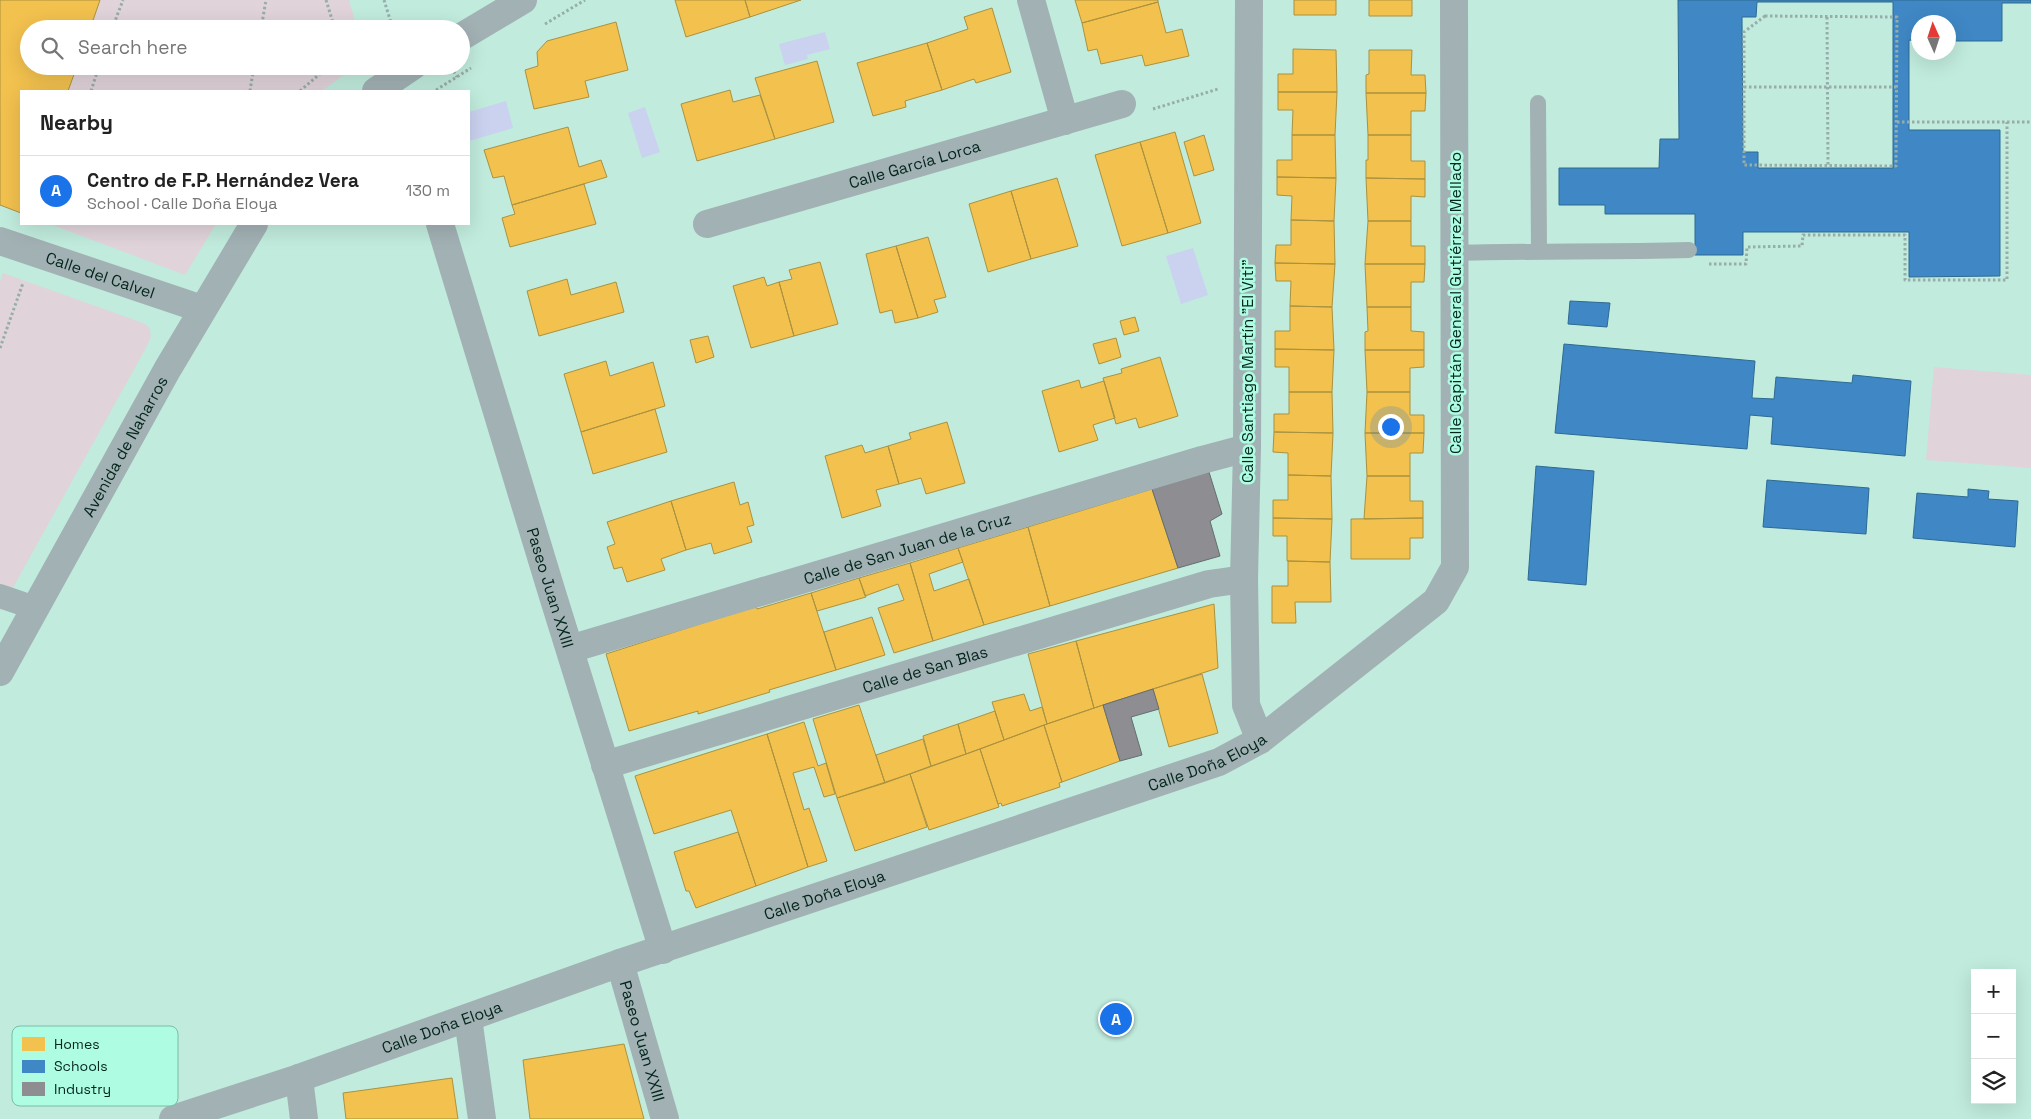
<!DOCTYPE html>
<meta charset="utf-8">
<style>
:root{--surface:#fff;--page:#f2f2f2;--text:#222;--muted:#767676;--line:#e0e0e0;--accent:#1a73e8}
body{margin:0;font-family:"Space Grotesk",sans-serif;background:var(--page);color:var(--text)}
.controls{position:absolute;right:15px;bottom:15px;display:grid;overflow:hidden;border-radius:0px;box-shadow:0 5px 20px #0002}
.controls button{width:45px;height:45px;display:grid;place-items:center;padding:0;border:0;border-bottom:1px solid var(--line);background:var(--surface);color:var(--text);font:25px sans-serif}
.compass{position:absolute;left:1911px;top:15px;width:45px;height:45px;border-radius:50%;background:var(--surface);box-shadow:0 5px 20px #0002;rotate:357deg}
.you{position:absolute;left:1390px;top:426px;width:18px;height:18px;margin:-12px;border:4px solid #fff;border-radius:50%;background:#1a73e8;box-shadow:0 0 0 8px #1a73e833}
.badge{display:grid;place-items:center;width:32px;height:32px;border-radius:50%;background:var(--accent);color:#fff;font-size:16px;font-weight:700}
.pin{position:absolute;translate:-50% -50%;border:2px solid #fff;box-shadow:0 1px 5px #0006}
.list{margin:0;padding:0;list-style:none}
h2{display:flex;justify-content:space-between;align-items:center;height:65px;margin:0;padding:0 20px;font-size:21px}
h2 small{font-size:16px;font-weight:400;color:var(--muted)}
.list li{display:grid;grid-template-columns:32px 1fr auto;gap:15px;align-items:center;box-sizing:border-box;height:70px;padding:0 20px;border-top:1px solid var(--line)}
.list b{display:block;font-size:19px;white-space:nowrap}
.list p{margin:0;font-size:16px;white-space:nowrap;color:var(--muted)}
.list em{font-size:16px;font-style:normal;color:var(--muted)}
.icon{flex:none;width:28px;height:28px;fill:none;stroke:currentColor;stroke-width:2;stroke-linecap:round;stroke-linejoin:round}
.map{position:relative;flex:none;width:2031px;height:1119px;overflow:hidden}
.search{position:absolute;background:var(--surface);box-shadow:0 5px 20px #0002;left:20px;top:20px;width:450px;height:55px;display:flex;align-items:center;gap:12px;box-sizing:border-box;padding:0 18px;border-radius:28px;color:var(--muted);font-size:19px}
.panel{position:absolute;background:var(--surface);box-shadow:0 5px 20px #0002;left:20px;top:90px;width:450px;height:135px;border-radius:0px}
.map>svg:first-child{display:block}
.green{fill:#e0d3da}
.water{fill:#cad2ef}
.homes{fill:#f2c14e;stroke:#aa923f}
.schools{fill:#3f88c5;stroke:#2d6a92;fill-rule:evenodd}
.industry{fill:#8d8d92;stroke:#646e6f}
.lines{fill:none;stroke-linecap:round;stroke-linejoin:round}
.path{stroke:#97ada9;stroke-width:3;stroke-dasharray:2.5 2.5;stroke-linecap:butt}
.service{stroke:#a2b1b4;stroke-width:16}
.pedestrian{stroke:#a2b1b4;stroke-width:24}
.minor{stroke:#a2b1b4;stroke-width:28}
.labels{text-anchor:middle;dominant-baseline:central;stroke-width:5;stroke-linejoin:round;paint-order:stroke}
.street-label{font-size:16px;fill:#03251c;stroke:#aefde3}
.key{fill:#aefde3;stroke:#7bbca7;stroke-width:1}
.key-label{font-size:14px;fill:#03251c}
</style>
<div class="map">
<svg width="2031" height="1119" viewBox="0 0 2031 1119">
<rect width="100%" height="100%" fill="#c0ebdd"/>
<path class="green" d="M 100,0 L 349,0 L 357,29 L 90,29 Z
M 77,66 L 356,66 L 322,91 L 68,91 Z
M 50,224 L 216,224 L 185,275 Z
M 3,273 L 143,323 L 149,327 L 151,336 L 147,346 L 0,611 L 0,281 Z
M 1934,367 L 2031,375 L 2031,468 L 1926,460 Z"/>
<path class="water" d="M 825,32 L 830,49 L 807,55 L 808,59 L 785,65 L 779,44 Z
M 506,101 L 513,128 L 469,141 L 469,112 Z
M 645,107 L 660,152 L 642,158 L 628,113 Z
M 1193,248 L 1208,295 L 1181,304 L 1166,256 Z"/>
<path class="homes" d="M 0,0 L 100,0 L 90,29 L 29,29 L 29,66 L 77,66 L 68,91 L 21,91 L 21,213 L 0,205 Z
M 675,0 L 745,0 L 750,17 L 686,37 Z
M 745,0 L 801,0 L 750,17 Z
M 1075,0 L 1158,0 L 1158,2 L 1082,23 Z
M 1294,0 L 1336,0 L 1336,15 L 1294,15 Z
M 1369,0 L 1412,0 L 1412,16 L 1369,16 Z
M 1158,2 L 1166,33 L 1182,29 L 1189,56 L 1145,66 L 1142,55 L 1101,64 L 1097,49 L 1088,51 L 1082,23 Z
M 992,8 L 1011,72 L 976,83 L 974,79 L 942,90 L 927,43 L 968,29 L 964,17 Z
M 616,22 L 628,70 L 585,81 L 589,97 L 534,109 L 525,70 L 538,66 L 537,52 L 547,41 Z
M 927,43 L 942,90 L 905,101 L 906,107 L 873,116 L 857,63 Z
M 1293,49 L 1336,50 L 1337,92 L 1278,92 L 1278,74 L 1293,74 Z
M 1369,50 L 1412,50 L 1411,75 L 1425,75 L 1426,93 L 1366,93 L 1366,75 L 1369,74 Z
M 817,61 L 834,122 L 775,139 L 755,78 Z
M 730,90 L 733,102 L 760,95 L 775,139 L 697,161 L 681,104 Z
M 1278,92 L 1337,92 L 1335,135 L 1292,135 L 1293,110 L 1278,110 Z
M 1366,93 L 1426,93 L 1425,111 L 1411,111 L 1411,135 L 1368,135 Z
M 568,127 L 579,167 L 601,160 L 607,177 L 512,205 L 504,176 L 493,178 L 484,150 Z
M 1175,132 L 1201,223 L 1168,233 L 1140,142 Z
M 1204,135 L 1214,170 L 1194,176 L 1184,142 Z
M 1292,135 L 1335,135 L 1336,178 L 1277,177 L 1277,160 L 1292,160 Z
M 1368,135 L 1411,135 L 1411,161 L 1425,161 L 1425,179 L 1366,178 L 1366,160 L 1368,160 Z
M 1140,142 L 1168,233 L 1122,246 L 1095,155 Z
M 1277,177 L 1336,178 L 1334,221 L 1291,220 L 1292,196 L 1277,195 Z
M 1057,178 L 1078,246 L 1031,259 L 1011,191 Z
M 1366,178 L 1425,179 L 1425,197 L 1411,196 L 1411,221 L 1368,221 Z
M 584,184 L 596,224 L 510,247 L 502,218 L 515,214 L 512,205 Z
M 1011,191 L 1031,259 L 988,272 L 969,204 Z
M 1291,220 L 1334,221 L 1335,264 L 1275,263 L 1276,245 L 1291,245 Z
M 1368,221 L 1411,221 L 1411,246 L 1425,246 L 1425,264 L 1365,264 Z
M 928,237 L 946,297 L 934,300 L 938,312 L 918,318 L 896,246 Z
M 896,246 L 918,318 L 895,323 L 892,310 L 880,313 L 866,254 Z
M 820,262 L 838,324 L 794,336 L 779,282 L 792,279 L 789,270 Z
M 1275,263 L 1335,264 L 1332,307 L 1290,306 L 1291,281 L 1276,281 Z
M 1365,264 L 1425,264 L 1424,282 L 1411,282 L 1411,307 L 1367,307 Z
M 764,277 L 767,286 L 779,282 L 794,336 L 751,348 L 733,286 Z
M 567,279 L 571,295 L 616,282 L 624,312 L 539,336 L 527,291 Z
M 1290,306 L 1332,307 L 1334,350 L 1275,349 L 1275,331 L 1290,331 Z
M 1367,307 L 1411,307 L 1411,331 L 1424,332 L 1424,350 L 1365,350 L 1365,332 L 1368,331 Z
M 1135,317 L 1139,331 L 1124,335 L 1120,321 Z
M 708,336 L 714,357 L 696,363 L 690,340 Z
M 1116,338 L 1121,357 L 1099,364 L 1093,344 Z
M 1275,349 L 1334,350 L 1332,392 L 1289,392 L 1289,367 L 1275,367 Z
M 1365,350 L 1424,350 L 1424,367 L 1410,368 L 1410,392 L 1367,392 Z
M 1160,357 L 1178,416 L 1139,428 L 1136,418 L 1116,424 L 1103,378 L 1122,373 L 1121,369 Z
M 606,361 L 610,376 L 653,362 L 665,406 L 581,432 L 564,374 Z
M 1079,380 L 1081,388 L 1104,381 L 1115,418 L 1093,425 L 1098,440 L 1059,452 L 1042,391 Z
M 1289,392 L 1332,392 L 1333,433 L 1274,432 L 1274,414 L 1289,414 Z
M 1367,392 L 1410,392 L 1410,415 L 1424,415 L 1424,433 L 1365,433 Z
M 655,409 L 667,452 L 593,474 L 581,432 Z
M 947,422 L 965,483 L 926,494 L 921,478 L 899,484 L 888,446 L 911,439 L 909,433 Z
M 1274,432 L 1333,433 L 1331,476 L 1288,475 L 1288,453 L 1273,452 Z
M 1365,433 L 1424,433 L 1423,453 L 1410,453 L 1410,476 L 1367,476 Z
M 862,445 L 865,453 L 888,446 L 899,484 L 876,490 L 881,506 L 842,518 L 825,456 Z
M 1288,475 L 1331,476 L 1332,519 L 1273,518 L 1273,500 L 1288,500 Z
M 1367,476 L 1410,476 L 1410,501 L 1423,501 L 1423,518 L 1364,519 Z
M 734,482 L 740,505 L 748,502 L 754,525 L 747,527 L 752,542 L 714,554 L 711,543 L 686,550 L 671,501 Z
M 1152,489 L 1178,568 L 1050,606 L 1028,527 Z
M 671,501 L 686,550 L 661,559 L 665,570 L 627,582 L 622,567 L 614,569 L 607,547 L 615,544 L 607,522 Z
M 1273,518 L 1332,519 L 1330,562 L 1287,561 L 1287,536 L 1273,536 Z
M 1423,518 L 1423,538 L 1410,538 L 1410,559 L 1351,559 L 1351,519 Z
M 1028,527 L 1050,606 L 984,625 L 958,548 Z
M 958,548 L 963,562 L 929,574 L 934,591 L 969,579 L 984,625 L 933,641 L 910,563 Z
M 1288,561 L 1330,562 L 1331,602 L 1295,602 L 1296,623 L 1272,623 L 1272,586 L 1288,586 Z
M 910,563 L 933,641 L 894,653 L 878,608 L 904,600 L 898,584 L 865,596 L 859,578 Z
M 859,578 L 866,597 L 817,611 L 811,593 Z
M 811,593 L 836,670 L 769,690 L 770,692 L 698,714 L 698,711 L 629,731 L 606,654 L 756,606 L 757,609 Z
M 1214,604 L 1218,668 L 1094,708 L 1076,641 Z
M 872,617 L 885,655 L 836,670 L 824,632 Z
M 1076,641 L 1094,708 L 1047,724 L 1028,654 Z
M 1202,674 L 1218,733 L 1169,747 L 1153,689 Z
M 1024,694 L 1030,711 L 1042,707 L 1047,724 L 1004,740 L 992,702 Z
M 859,705 L 885,783 L 837,798 L 813,719 Z
M 1103,705 L 1120,761 L 1062,782 L 1044,725 Z
M 995,711 L 1004,740 L 966,754 L 958,724 Z
M 804,722 L 818,766 L 826,763 L 835,794 L 824,797 L 814,767 L 793,773 L 804,810 L 809,808 L 827,861 L 808,867 L 767,734 Z
M 958,724 L 966,754 L 931,766 L 923,736 Z
M 1044,725 L 1062,782 L 1059,783 L 1060,787 L 1002,806 L 1001,803 L 998,804 L 980,749 Z
M 767,734 L 808,867 L 756,886 L 731,810 L 654,834 L 635,776 Z
M 923,739 L 931,766 L 885,783 L 876,755 Z
M 980,749 L 999,807 L 929,830 L 910,774 Z
M 910,774 L 927,827 L 855,851 L 837,798 Z
M 738,832 L 756,886 L 696,908 L 689,891 L 686,891 L 674,852 Z
M 624,1044 L 644,1119 L 530,1119 L 523,1060 Z
M 452,1078 L 458,1119 L 346,1119 L 343,1093 Z"/>
<path class="schools" d="M 1678,0 L 2031,0 L 2031,3 L 2002,3 L 2002,41 L 1948,41 L 1948,22 L 1918,22 L 1918,41 L 1909,40 L 1909,130 L 2000,130 L 2000,276 L 1909,277 L 1909,232 L 1743,232 L 1743,255 L 1695,255 L 1695,214 L 1605,214 L 1605,205 L 1559,205 L 1559,168 L 1659,168 L 1660,139 L 1679,139 ZM 1757,2 L 1893,2 L 1893,168 L 1758,168 L 1758,152 L 1743,152 L 1742,17 L 1756,17 Z
M 1570,301 L 1610,303 L 1607,327 L 1568,324 Z
M 1564,344 L 1755,361 L 1752,398 L 1774,399 L 1776,377 L 1852,383 L 1853,375 L 1911,381 L 1905,456 L 1771,444 L 1773,417 L 1750,415 L 1747,449 L 1555,433 Z
M 1536,466 L 1594,471 L 1586,585 L 1528,580 Z
M 1767,480 L 1869,488 L 1866,534 L 1763,527 Z
M 1968,489 L 1989,491 L 1988,499 L 2018,501 L 2015,547 L 1913,538 L 1917,493 L 1968,497 Z"/>
<path class="industry" d="M 1209,472 L 1222,514 L 1210,521 L 1220,556 L 1178,568 L 1152,489 Z
M 1153,689 L 1159,709 L 1131,717 L 1142,755 L 1120,761 L 1103,705 Z"/>
<g class="lines">
<path class="path" d="M 326,0 L 335,29
M 384,0 L 393,29
M 1765,16 L 1897,17 L 1896,166 L 1744,165 L 1744,32 Z
M 1827,17 L 1828,166
M 545,24 L 585,0
M 112,29 L 123,0
M 261,29 L 266,0
M 451,67 L 457,77
M 1744,87 L 1897,87
M 436,90 L 471,68
M 91,91 L 99,66
M 250,91 L 254,66
M 300,91 L 329,66
M 1153,109 L 1218,89
M 1897,122 L 2031,122
M 1709,264 L 1746,264 L 1747,247 L 1802,246 L 1803,235 L 1905,235 L 1905,280 L 2007,280 L 2007,122
M 0,348 L 23,283"/>
<path class="service" d="M 1538,103 L 1539,250
M 1454,253 C 1533,251 1611,252 1689,250"/>
<path class="pedestrian" d="M 0,596 L 35,608"/>
<g class="minor">
<path d="M 1031,0 L 1065,121"/>
<path d="M 1249,0 L 1247,448 L 1244,579 L 1246,705 L 1260,740"/>
<path d="M 461,37 L 523,0"/>
<path d="M 376,91 L 413,66"/>
<path id="s1" d="M 440,224 L 552,593 L 663,950"/>
<path id="s2" d="M 707,224 L 1122,104"/>
<path id="s3" d="M 0,241 L 202,309"/>
<path id="s4" d="M 570,649 L 1202,460 L 1247,448"/>
<path id="s5" d="M 0,672 L 167,370 L 254,224"/>
<path id="s6" d="M 605,765 L 1209,584 L 1244,579"/>
<path id="s7" d="M 620,963 L 665,1119"/>
<path d="M 468,1018 L 482,1119"/>
<path d="M 299,1078 L 304,1119"/>
<path id="s8" d="M 173,1119 L 299,1078 L 620,963 L 1219,762 L 1260,740 L 1436,601 L 1455,567 L 1454,0"/>
</g>
</g>
<g class="labels">
<g class="street-label">
<text stroke="none"><textPath href="#s2" startOffset="216">Calle García Lorca</textPath></text>
<text stroke="none"><textPath href="#s3" startOffset="106">Calle del Calvel</textPath></text>
<text transform="translate(1455 303) rotate(-90)">Calle Capitán General Gutiérrez Mellado</text>
<text transform="translate(1247 371) rotate(-90)">Calle Santiago Martín "El Viti"</text>
<text stroke="none"><textPath href="#s5" startOffset="258">Avenida de Naharros</textPath></text>
<text stroke="none"><textPath href="#s4" startOffset="352">Calle de San Juan de la Cruz</textPath></text>
<text stroke="none"><textPath href="#s1" startOffset="380">Paseo Juan XXIII</textPath></text>
<text stroke="none"><textPath href="#s6" startOffset="334">Calle de San Blas</textPath></text>
<text stroke="none"><textPath href="#s8" startOffset="1094">Calle Doña Eloya</textPath></text>
<text stroke="none"><textPath href="#s8" startOffset="689">Calle Doña Eloya</textPath></text>
<text stroke="none"><textPath href="#s8" startOffset="284">Calle Doña Eloya</textPath></text>
<text stroke="none"><textPath href="#s7" startOffset="81">Paseo Juan XXIII</textPath></text>
</g>
</g>
<rect x="12" y="1026" width="166" height="80" rx="8" class="key"/>
<rect x="22" y="1037" width="23" height="14" fill="#f2c14e"/>
<rect x="22" y="1060" width="23" height="13" fill="#3f88c5"/>
<rect x="22" y="1082" width="23" height="14" fill="#8d8d92"/>
<g class="key-label">
<text x="54" y="1049">Homes</text>
<text x="54" y="1071">Schools</text>
<text x="54" y="1094">Industry</text>
</g>
</svg>
<div class="controls">
<button>+</button>
<button>−</button>
<button><svg class="icon" aria-label="layers" viewBox="0 0 24 24"><path d="M12 4l9 5-9 5-9-5zM3 14l9 5 9-5"/></svg></button>
</div>
<svg class="compass" viewBox="-18 -18 36 36"><path d="M0-13l5 13h-10z" fill="#e53935"/><path d="M0 13l5-13h-10z" fill="#767676"/></svg>
<div class="you"></div>
<div class="pin badge" style="left:1116px;top:1019px">A</div>
<div class="search"><svg class="icon" aria-label="search" viewBox="0 0 24 24"><circle cx="10" cy="10" r="6"/><path d="M15 15l6 6"/></svg>Search here</div>
<section class="panel">
<h2>Nearby<small></small></h2>
<ul class="list">
<li><span class="badge">A</span><div><b>Centro de F.P. Hernández Vera</b><p>School · Calle Doña Eloya</p></div><em>130 m</em></li>
</ul>
</section>
</div>
